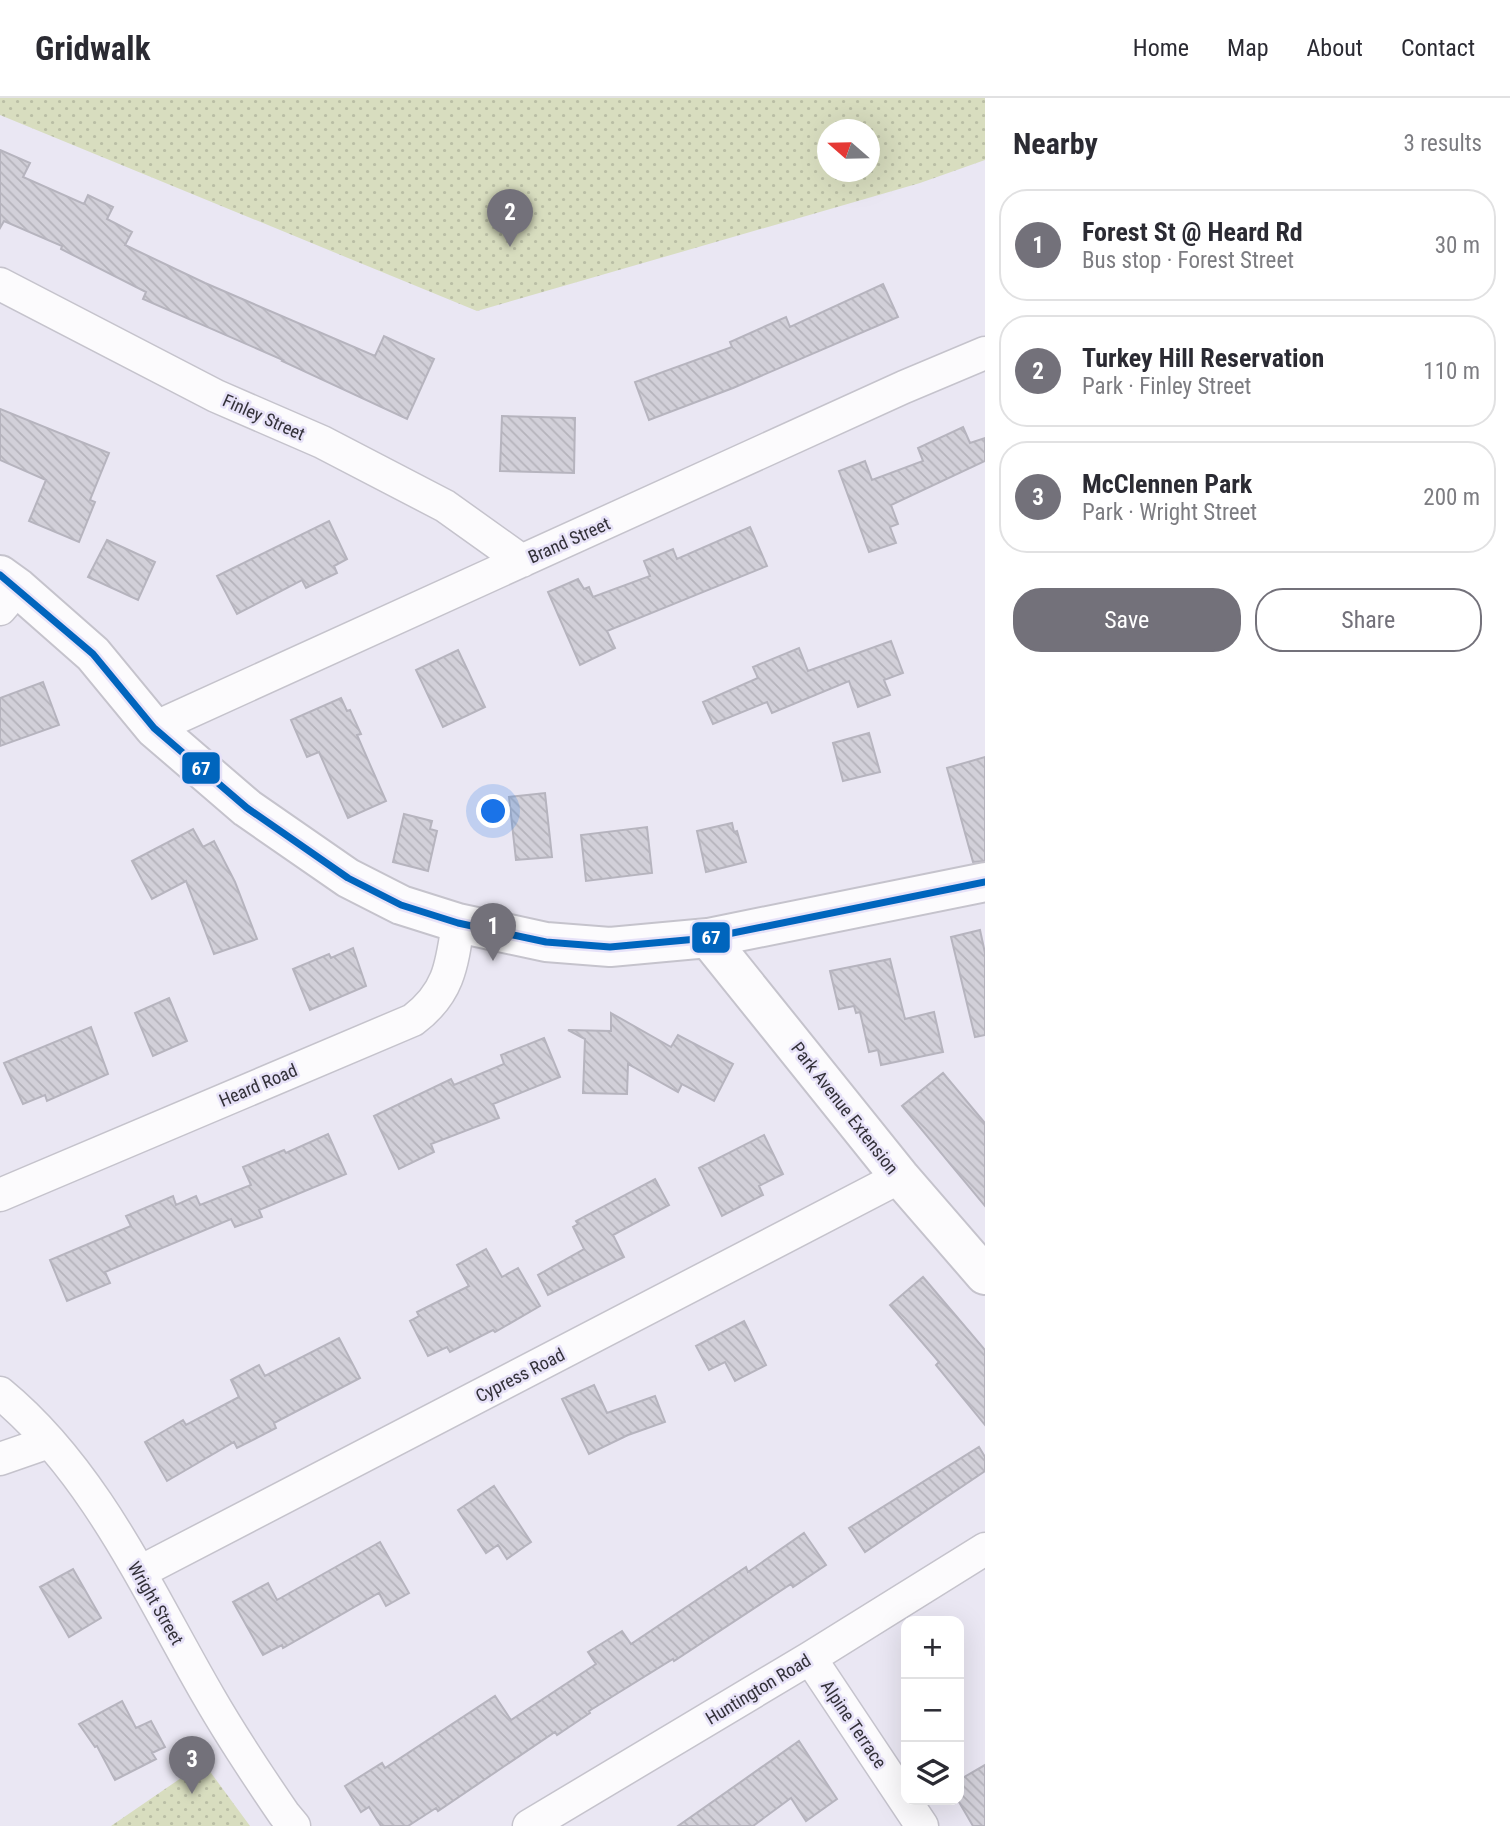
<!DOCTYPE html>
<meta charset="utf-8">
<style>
:root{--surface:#fff;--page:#f2f2f3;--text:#2b2b33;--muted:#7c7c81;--line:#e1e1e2;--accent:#73717a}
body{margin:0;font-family:"Roboto Condensed",sans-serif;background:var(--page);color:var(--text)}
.controls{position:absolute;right:21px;bottom:21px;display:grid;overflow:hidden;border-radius:14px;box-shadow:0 7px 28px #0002}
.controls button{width:63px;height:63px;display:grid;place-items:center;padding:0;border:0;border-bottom:2px solid var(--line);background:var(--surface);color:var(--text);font:35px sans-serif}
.compass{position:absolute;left:817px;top:21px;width:63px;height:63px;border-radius:50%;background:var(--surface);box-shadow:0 7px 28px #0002;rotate:290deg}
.you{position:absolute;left:494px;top:714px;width:24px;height:24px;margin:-18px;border:5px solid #fff;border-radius:50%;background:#1a73e8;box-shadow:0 0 0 10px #1a73e833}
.badge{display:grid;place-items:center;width:46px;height:46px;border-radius:50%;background:var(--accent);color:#fff;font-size:23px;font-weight:700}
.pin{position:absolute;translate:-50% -58px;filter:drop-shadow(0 2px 4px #0008)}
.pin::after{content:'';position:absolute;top:37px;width:24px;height:21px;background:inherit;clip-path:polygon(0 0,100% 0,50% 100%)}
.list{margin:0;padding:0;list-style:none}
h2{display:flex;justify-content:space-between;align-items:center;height:91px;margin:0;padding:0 28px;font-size:30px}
h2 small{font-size:23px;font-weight:400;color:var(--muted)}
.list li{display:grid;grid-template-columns:46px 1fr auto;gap:21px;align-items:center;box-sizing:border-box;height:112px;margin:0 14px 14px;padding:0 14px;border:2px solid var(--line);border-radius:28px}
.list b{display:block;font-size:26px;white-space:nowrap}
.list p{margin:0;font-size:23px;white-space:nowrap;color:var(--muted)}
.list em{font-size:23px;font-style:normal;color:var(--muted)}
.actions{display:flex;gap:14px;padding:21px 28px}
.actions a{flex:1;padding:16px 0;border:2px solid var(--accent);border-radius:28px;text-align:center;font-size:24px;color:var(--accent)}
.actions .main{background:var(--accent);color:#fff}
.icon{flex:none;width:38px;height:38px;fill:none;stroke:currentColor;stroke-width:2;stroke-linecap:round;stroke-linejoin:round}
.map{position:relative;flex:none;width:985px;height:1728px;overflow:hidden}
header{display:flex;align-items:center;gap:42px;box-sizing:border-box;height:98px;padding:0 35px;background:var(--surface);border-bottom:2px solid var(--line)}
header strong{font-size:33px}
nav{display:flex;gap:38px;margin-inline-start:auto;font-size:24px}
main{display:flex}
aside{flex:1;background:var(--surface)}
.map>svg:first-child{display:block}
.park{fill:url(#park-dots);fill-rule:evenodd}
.building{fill:url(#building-back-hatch);stroke:#b6b4be;stroke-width:2}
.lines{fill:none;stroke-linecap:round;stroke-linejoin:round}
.minor-casing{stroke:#c5c3cc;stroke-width:35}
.secondary-casing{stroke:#c5c3cc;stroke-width:42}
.minor{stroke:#fcfbfd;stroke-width:32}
.secondary{stroke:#fcfbfd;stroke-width:38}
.bus-1-casing{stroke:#e7e2f8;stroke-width:12}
.bus-1{stroke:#0065bd;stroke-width:7}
.labels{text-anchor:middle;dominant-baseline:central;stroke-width:5;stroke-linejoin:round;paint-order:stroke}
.street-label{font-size:18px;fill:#333139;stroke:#e7e2f8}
.line-badge{stroke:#e7e2f8;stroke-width:2.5}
.badge-label{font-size:19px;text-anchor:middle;font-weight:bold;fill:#fff}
</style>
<header>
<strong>Gridwalk</strong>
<nav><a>Home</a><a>Map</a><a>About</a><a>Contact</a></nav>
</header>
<main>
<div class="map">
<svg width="985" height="1728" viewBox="0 0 985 1728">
<defs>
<pattern id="park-dots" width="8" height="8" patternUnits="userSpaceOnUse" patternTransform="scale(1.75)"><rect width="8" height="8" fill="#d8ddbf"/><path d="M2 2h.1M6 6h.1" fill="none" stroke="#babea5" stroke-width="1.8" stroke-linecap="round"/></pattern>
<pattern id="building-back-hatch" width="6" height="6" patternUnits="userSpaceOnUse" patternTransform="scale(1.75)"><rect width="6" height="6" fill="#d2d0d9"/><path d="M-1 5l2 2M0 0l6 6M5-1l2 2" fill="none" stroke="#b5b3bb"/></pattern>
</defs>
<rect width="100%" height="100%" fill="#eae7f3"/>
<path class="park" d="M 0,0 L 985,0 L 985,62 L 920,85 L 477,213 L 0,17 ZM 828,32 L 870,32 L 870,74 L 828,74 Z
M 203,1664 L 250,1728 L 111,1728 L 203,1665 Z"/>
<path class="building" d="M 0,52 L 30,65 L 23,79 L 84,106 L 88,97 L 113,109 L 107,121 L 132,134 L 125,147 L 205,185 L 375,258 L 384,238 L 434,261 L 407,321 L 282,263 L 283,262 L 143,201 L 146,194 L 61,151 L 62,148 L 4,123 L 0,130 Z
M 883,186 L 898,219 L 733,290 L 649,322 L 635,284 L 732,249 L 730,244 L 786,219 L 790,229 Z
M 0,311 L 109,355 L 90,402 L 95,404 L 79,444 L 29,423 L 46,382 L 0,362 Z
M 502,318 L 575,320 L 574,375 L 500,373 Z
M 963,329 L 970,345 L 985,340 L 985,363 L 891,407 L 898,426 L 890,429 L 896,445 L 869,454 L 839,373 L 865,363 L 872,382 L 923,363 L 918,350 Z
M 329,423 L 347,461 L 334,468 L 337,475 L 306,490 L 302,482 L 237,516 L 217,478 Z
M 750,429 L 767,468 L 607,533 L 615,550 L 580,567 L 548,494 L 578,481 L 584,491 L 589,489 L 593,499 L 650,478 L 644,463 L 673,451 L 677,461 Z
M 107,442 L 155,464 L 138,502 L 88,479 Z
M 891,543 L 903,575 L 884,582 L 890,597 L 858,609 L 849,583 L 772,615 L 767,604 L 713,626 L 703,604 L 758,580 L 753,569 L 799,550 L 808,573 Z
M 458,552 L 485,609 L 443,629 L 416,572 Z
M 43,584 L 59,627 L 0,648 L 0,600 Z
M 341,600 L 347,613 L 350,612 L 361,636 L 357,637 L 386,703 L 348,720 L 319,654 L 307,659 L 291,622 Z
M 869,635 L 880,674 L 843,683 L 833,645 Z
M 985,659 L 985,763 L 973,764 L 947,670 Z
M 545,695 L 552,759 L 516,762 L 509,699 Z
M 404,716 L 432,723 L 430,731 L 437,733 L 428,773 L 393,764 Z
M 732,725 L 734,734 L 737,733 L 746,764 L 706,774 L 697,733 Z
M 647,729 L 652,775 L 586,783 L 581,737 Z
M 193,731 L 203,749 L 214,743 L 235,784 L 257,841 L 214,856 L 186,783 L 152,801 L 132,763 Z
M 980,832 L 985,855 L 985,937 L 975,939 L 951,839 Z
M 353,850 L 366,888 L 310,912 L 293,871 L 329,856 L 331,860 Z
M 890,861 L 905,921 L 934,914 L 943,954 L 881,967 L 878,952 L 869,954 L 860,914 L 856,915 L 854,908 L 839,911 L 830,873 Z
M 169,900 L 187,943 L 153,958 L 135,915 Z
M 611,915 L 671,949 L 678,937 L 733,966 L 714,1003 L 682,986 L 678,994 L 628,966 L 627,996 L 583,995 L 585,941 L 568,932 L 611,933 Z
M 91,929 L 108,976 L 47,1003 L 45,997 L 23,1006 L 4,965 Z
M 544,940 L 560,979 L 493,1006 L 499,1020 L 431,1046 L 434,1054 L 399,1071 L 374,1018 L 451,981 L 454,987 L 504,966 L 501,957 Z
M 943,975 L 985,1025 L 985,1108 L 902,1008 Z
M 328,1036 L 346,1076 L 259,1112 L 262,1119 L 235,1129 L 231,1121 L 105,1174 L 110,1185 L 67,1203 L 50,1162 L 131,1128 L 126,1118 L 173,1098 L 176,1107 L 196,1098 L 200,1107 L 251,1087 L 243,1069 L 284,1052 L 286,1055 Z
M 764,1037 L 783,1076 L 759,1088 L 763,1097 L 722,1118 L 699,1070 Z
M 655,1081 L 669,1107 L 613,1137 L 624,1159 L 548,1197 L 538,1177 L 584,1151 L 573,1129 L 578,1126 L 576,1123 Z
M 486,1151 L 502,1179 L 518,1170 L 540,1208 L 495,1234 L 493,1232 L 450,1254 L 447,1249 L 428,1258 L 410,1223 L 419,1218 L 417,1214 L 469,1188 L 457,1167 Z
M 923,1179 L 985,1252 L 985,1327 L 936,1267 L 939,1264 L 890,1207 Z
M 744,1223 L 766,1267 L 735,1283 L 725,1264 L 709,1272 L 696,1248 Z
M 339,1240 L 360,1280 L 274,1325 L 276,1330 L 237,1350 L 234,1344 L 167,1383 L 145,1344 L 183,1322 L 186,1327 L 239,1299 L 231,1282 L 259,1267 L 265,1278 Z
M 594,1287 L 607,1315 L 655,1298 L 665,1324 L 628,1337 L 589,1356 L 562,1301 Z
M 979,1349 L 985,1359 L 985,1373 L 865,1454 L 849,1430 Z
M 494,1388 L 531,1444 L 507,1461 L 498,1447 L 486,1455 L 458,1412 Z
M 804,1435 L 826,1467 L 793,1489 L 791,1486 L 674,1563 L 673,1561 L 589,1613 L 590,1615 L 557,1637 L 555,1634 L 438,1713 L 436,1710 L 408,1728 L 381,1728 L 369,1709 L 361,1714 L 345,1688 L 382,1665 L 385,1670 L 495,1598 L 511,1622 L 596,1566 L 588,1554 L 622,1533 L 631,1546 L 746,1469 L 748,1474 Z
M 380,1444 L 409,1495 L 386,1508 L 379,1495 L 283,1550 L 282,1547 L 263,1557 L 233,1504 L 268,1485 L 277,1502 Z
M 73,1471 L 101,1520 L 69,1539 L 40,1489 Z
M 122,1603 L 136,1630 L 151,1623 L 165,1649 L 152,1655 L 156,1661 L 115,1682 L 97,1648 L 95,1649 L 79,1626 Z
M 799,1643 L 837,1701 L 806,1723 L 791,1700 L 753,1728 L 678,1728 Z
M 985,1667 L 985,1728 L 973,1728 L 959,1704 L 959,1682 Z"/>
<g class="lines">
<g class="minor-casing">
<path id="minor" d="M 0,186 L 216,298 L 322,344 L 445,408 L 522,463
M 0,511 L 18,490
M 154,630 L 904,289 L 985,255
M 0,1097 L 413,922 C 449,895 452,867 458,825
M 0,1295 C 96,1374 148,1494 209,1599 C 232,1639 258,1678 284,1716 L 294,1728
M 0,1361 L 49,1344
M 140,1474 L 900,1079
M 810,1560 L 922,1728
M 529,1728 L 810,1560 L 985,1451"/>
</g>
<g class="secondary-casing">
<path id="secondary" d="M 0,477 L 18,490 L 93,556 L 154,630 L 247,710 L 348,780 L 401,807 L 458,825 L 546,844 L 610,849 L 708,840 L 985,784
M 708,840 L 900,1079 L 985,1177"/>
</g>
<use href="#minor" class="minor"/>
<use href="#secondary" class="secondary"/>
<g class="bus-1-casing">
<path id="bus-1" d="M 0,477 L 93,556 L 154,630 L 247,710 L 348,780 L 401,807 L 458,825 L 546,844 L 610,849 L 708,840 L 985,784"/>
</g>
<use href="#bus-1" class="bus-1"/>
</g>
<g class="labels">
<g class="street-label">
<text transform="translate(264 319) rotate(24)">Finley Street</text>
<text transform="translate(569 442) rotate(-24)">Brand Street</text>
<text transform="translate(258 987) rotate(-23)">Heard Road</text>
<text transform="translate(845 1010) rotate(52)">Park Avenue Extension</text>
<text transform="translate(520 1277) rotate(-27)">Cypress Road</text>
<text transform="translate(156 1505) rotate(60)">Wright Street</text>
<text transform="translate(758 1591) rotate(-31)">Huntington Road</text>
<text transform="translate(854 1626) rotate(56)">Alpine Terrace</text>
</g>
</g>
<g class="line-badge">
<rect x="181" y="653" width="40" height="34" rx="7" fill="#0065bd"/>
<rect x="691" y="823" width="40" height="33" rx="7" fill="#0065bd"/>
</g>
<g class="badge-label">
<text x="201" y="677">67</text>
<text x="711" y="846">67</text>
</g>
</svg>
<div class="controls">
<button>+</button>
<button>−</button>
<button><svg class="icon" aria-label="layers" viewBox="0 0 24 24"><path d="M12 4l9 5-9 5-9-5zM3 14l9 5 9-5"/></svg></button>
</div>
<svg class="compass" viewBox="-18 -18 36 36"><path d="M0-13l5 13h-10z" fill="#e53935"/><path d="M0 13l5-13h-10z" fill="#7c7c81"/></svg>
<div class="you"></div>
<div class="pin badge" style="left:493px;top:863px">1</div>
<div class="pin badge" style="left:510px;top:149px">2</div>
<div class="pin badge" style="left:192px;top:1696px">3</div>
</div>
<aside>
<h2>Nearby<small>3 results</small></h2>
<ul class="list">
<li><span class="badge">1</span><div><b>Forest St @ Heard Rd</b><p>Bus stop · Forest Street</p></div><em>30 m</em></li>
<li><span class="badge">2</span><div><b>Turkey Hill Reservation</b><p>Park · Finley Street</p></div><em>110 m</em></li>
<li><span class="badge">3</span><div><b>McClennen Park</b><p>Park · Wright Street</p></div><em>200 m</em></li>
</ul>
<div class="actions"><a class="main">Save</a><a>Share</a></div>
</aside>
</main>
